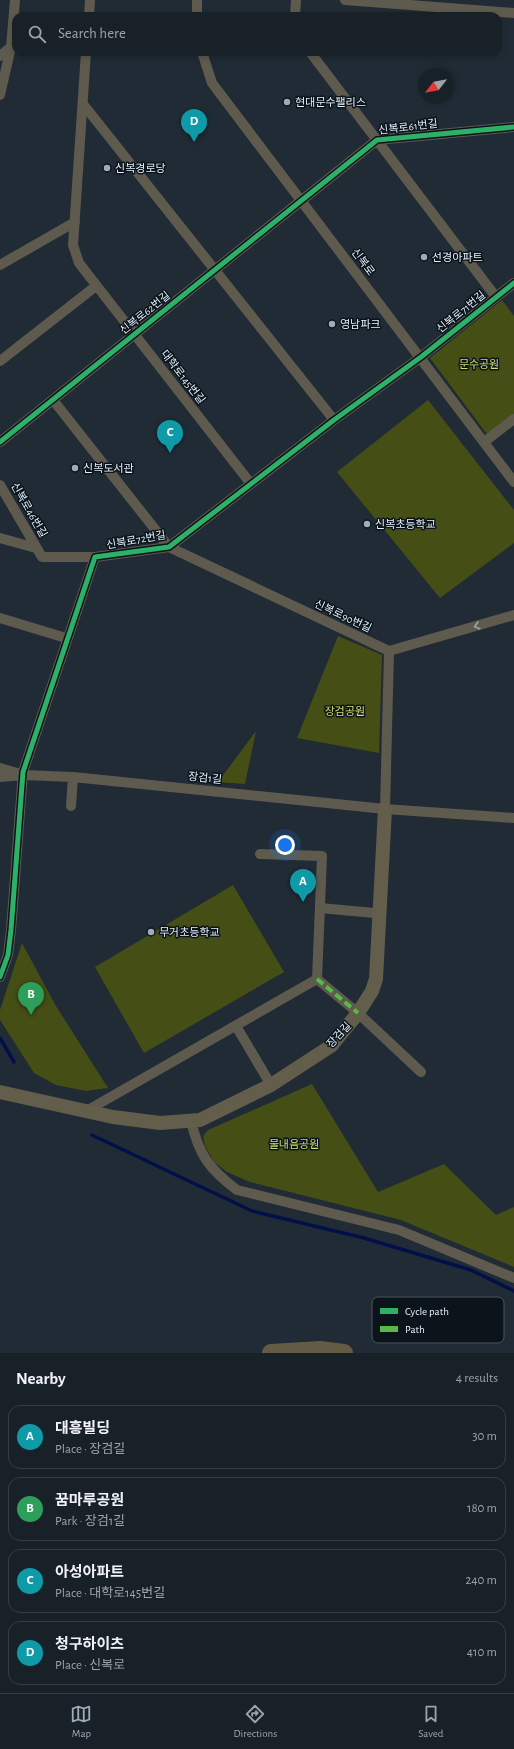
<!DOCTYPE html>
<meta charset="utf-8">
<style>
:root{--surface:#182028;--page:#252d34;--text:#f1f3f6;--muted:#9fa3a8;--line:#363e45;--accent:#9facb6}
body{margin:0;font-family:"Alegreya Sans","Noto Sans KR",sans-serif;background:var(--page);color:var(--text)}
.compass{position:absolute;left:418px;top:68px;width:36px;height:36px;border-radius:50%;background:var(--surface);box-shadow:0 2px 6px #0003;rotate:239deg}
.you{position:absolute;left:285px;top:845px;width:14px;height:14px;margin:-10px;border:3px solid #fff;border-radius:50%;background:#1a73e8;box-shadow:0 0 0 6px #1a73e833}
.badge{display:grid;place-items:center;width:26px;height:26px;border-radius:50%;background:var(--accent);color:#fff;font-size:13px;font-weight:700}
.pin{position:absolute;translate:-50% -33px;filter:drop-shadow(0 1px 2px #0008)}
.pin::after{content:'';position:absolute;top:21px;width:14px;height:12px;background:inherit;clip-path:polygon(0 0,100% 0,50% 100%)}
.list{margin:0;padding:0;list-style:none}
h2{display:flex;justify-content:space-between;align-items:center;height:52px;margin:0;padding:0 16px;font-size:17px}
h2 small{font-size:13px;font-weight:400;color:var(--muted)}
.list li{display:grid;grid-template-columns:26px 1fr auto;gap:12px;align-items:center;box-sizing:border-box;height:64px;margin:0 8px 8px;padding:0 8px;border:1px solid var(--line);border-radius:12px}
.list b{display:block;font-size:15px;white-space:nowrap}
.list p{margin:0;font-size:13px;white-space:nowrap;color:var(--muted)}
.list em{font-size:13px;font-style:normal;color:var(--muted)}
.icon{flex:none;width:22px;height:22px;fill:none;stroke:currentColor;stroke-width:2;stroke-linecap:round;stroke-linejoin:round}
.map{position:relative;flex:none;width:514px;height:1353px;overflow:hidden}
.search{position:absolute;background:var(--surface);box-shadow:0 2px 6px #0003;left:12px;right:12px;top:12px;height:44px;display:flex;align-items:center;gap:10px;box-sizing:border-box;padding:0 14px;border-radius:12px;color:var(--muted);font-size:15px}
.sheet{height:340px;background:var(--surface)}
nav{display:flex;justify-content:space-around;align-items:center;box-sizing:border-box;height:56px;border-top:1px solid var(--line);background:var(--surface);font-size:11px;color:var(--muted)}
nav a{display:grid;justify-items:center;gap:2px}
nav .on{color:var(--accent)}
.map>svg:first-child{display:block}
.green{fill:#454e15}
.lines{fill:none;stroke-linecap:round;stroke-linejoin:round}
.stream{stroke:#030f48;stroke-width:3.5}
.street{stroke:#5e5b4e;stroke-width:10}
.secondary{stroke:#635d4b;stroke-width:14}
.highway{stroke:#635b43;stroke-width:18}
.quiet{stroke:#58b947;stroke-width:4;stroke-dasharray:8 4;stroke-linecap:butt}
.cycleway-casing{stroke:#0b131b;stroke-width:8}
.cycleway{stroke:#2db169;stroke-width:5}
.oneway{stroke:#a1a6a5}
.poi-dot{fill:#9facb6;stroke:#0b131b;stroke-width:1.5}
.labels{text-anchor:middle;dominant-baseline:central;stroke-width:3;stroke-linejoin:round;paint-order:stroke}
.poi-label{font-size:11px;fill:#e4f1fc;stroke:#0b131b;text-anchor:start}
.street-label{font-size:11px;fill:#e4f1fc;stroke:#0b131b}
.park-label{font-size:11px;fill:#cde06a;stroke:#0b131b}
.key{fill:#0b131b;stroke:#4c565e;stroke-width:1}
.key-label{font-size:11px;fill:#e4f1fc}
</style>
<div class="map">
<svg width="514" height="1353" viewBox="0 0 514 1353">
<rect width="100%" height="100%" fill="#202b35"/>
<path class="green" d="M 502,300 L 514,316 L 514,416 L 493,432 L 486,433 L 430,358 Z
M 428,400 L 514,510 L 514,543 L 440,598 L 337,472 Z
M 338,636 L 382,655 L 379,753 L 297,738 Z
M 256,731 L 245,784 L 218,782 Z
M 233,885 L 284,972 L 144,1053 L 95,967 Z
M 22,943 L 56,1006 L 108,1088 L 86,1091 L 56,1085 L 34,1073 L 0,1020 L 0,1010 Z
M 312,1084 L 378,1192 L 444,1164 L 496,1215 L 514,1207 L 514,1267 L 401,1220 L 250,1182 L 227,1172 L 214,1162 L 205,1146 L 203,1136 L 208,1130 Z"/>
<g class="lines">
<path class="stream" d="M 0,1038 L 14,1062
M 92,1135 L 252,1211 L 364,1238 L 471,1270 L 514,1291"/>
<path class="street" d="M 345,0 L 514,13
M 89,16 L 90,0
M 197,16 L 197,0
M 295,16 L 296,0
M 86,52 L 73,245 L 79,263 L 251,484
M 202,52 L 212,83 L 514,482
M 310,52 L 496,297
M 0,56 L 11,47
M 0,95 L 11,47 L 15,0
M 83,104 L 334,420
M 0,265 L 75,222
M 0,361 L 96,286
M 53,400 L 169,547 L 389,651 L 514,615
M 0,442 L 377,140 L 514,127
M 484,442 L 514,419
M 0,485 L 42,557 L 95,557
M 0,538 L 36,548
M 0,618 L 66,638
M 0,768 L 17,773
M 0,777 L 23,775 L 73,777 L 385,809 L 514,818
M 71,806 L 73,777
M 385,809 L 389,651
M 320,908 L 374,913
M 0,977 L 8,955 L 11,930 L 23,772 L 95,557 L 169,547 L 334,420 L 421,357 L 514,283
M 317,979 L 358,1013 L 421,1072
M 236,1026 L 271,1085
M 88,1110 L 317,979 L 322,856 L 260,854
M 191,1121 C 199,1155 209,1169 237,1190 L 399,1230 L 514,1278"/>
<path class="secondary" d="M 0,1092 L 113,1117 L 160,1123 L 200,1120 L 271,1085 L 331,1046 L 358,1013 L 372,991 L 376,979 L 385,809"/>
<path class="highway" d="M 271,1353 L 320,1350 L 344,1353"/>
<path class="quiet" d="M 317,979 L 358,1013"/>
<g class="cycleway-casing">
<path id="cycleway" d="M 0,442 L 377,140 L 514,127
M 0,977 L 8,955 L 11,930 L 23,772 L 95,557 L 169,547 L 334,420 L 421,357 L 514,283"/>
</g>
<use href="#cycleway" class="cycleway"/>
</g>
<defs><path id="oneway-chevron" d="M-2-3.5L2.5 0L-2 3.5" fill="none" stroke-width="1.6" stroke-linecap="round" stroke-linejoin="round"/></defs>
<use class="oneway" href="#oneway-chevron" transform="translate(477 626) rotate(164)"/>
<g class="poi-dot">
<circle cx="287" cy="102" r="4"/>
<circle cx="107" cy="168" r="4"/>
<circle cx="424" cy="257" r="4"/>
<circle cx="332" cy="324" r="4"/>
<circle cx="75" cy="468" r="4"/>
<circle cx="367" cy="524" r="4"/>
<circle cx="151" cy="932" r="4"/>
</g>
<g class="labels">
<g class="poi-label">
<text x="295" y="102">현대문수팰리스</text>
<text x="115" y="168">신복경로당</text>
<text x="432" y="257">선경아파트</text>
<text x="340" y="324">영남파크</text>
<text x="83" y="468">신복도서관</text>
<text x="375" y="524">신복초등학교</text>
<text x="159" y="932">무거초등학교</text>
</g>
<g class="street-label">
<text transform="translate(408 127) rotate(-7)">신복로61번길</text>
<text transform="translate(363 262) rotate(53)">신복로</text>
<text transform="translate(461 312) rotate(-39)">신복로71번길</text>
<text transform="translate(145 313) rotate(-39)">신복로62번길</text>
<text transform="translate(183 377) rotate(52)">대학로145번길</text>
<text transform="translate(29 510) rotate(60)">신복로46번길</text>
<text transform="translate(136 540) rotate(-10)">신복로72번길</text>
<text transform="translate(343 616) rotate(25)">신복로90번길</text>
<text transform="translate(205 778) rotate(6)">장검1길</text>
<text transform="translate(339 1035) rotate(-47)">장검길</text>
</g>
<g class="park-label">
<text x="479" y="364">문수공원</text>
<text x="345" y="711">장검공원</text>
<text x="294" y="1144">물내음공원</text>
</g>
</g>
<rect x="372" y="1297" width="132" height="46" rx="6" class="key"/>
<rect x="380" y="1308" width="18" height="6" fill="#2db169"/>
<rect x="380" y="1326" width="18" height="6" fill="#58b947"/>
<g class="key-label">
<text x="405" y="1315">Cycle path</text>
<text x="405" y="1333">Path</text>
</g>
</svg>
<svg class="compass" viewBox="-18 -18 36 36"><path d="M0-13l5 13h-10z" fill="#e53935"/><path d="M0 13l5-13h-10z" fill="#9fa3a8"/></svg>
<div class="you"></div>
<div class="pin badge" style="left:303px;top:902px;background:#0f9aa8">A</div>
<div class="pin badge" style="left:31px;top:1015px;background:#2e9e5b">B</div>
<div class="pin badge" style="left:170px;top:453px;background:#0f9aa8">C</div>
<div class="pin badge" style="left:194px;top:142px;background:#0f9aa8">D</div>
<div class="search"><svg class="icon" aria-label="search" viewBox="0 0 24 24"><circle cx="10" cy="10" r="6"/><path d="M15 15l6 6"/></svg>Search here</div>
</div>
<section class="sheet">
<h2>Nearby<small>4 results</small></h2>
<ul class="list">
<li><span class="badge" style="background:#0f9aa8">A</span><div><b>대흥빌딩</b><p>Place · 장검길</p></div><em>30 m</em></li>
<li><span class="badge" style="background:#2e9e5b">B</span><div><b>꿈마루공원</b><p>Park · 장검1길</p></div><em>180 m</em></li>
<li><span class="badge" style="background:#0f9aa8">C</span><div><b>아성아파트</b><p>Place · 대학로145번길</p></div><em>240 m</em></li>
<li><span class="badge" style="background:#0f9aa8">D</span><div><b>청구하이츠</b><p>Place · 신복로</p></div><em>410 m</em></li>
</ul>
</section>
<nav>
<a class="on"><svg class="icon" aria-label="map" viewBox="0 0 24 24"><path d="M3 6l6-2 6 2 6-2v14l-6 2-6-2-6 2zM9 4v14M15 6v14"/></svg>Map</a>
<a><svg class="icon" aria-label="directions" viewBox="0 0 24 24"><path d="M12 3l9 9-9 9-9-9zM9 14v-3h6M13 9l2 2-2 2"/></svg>Directions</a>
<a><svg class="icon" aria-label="saved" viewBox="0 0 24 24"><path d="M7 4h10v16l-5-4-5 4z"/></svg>Saved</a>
</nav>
